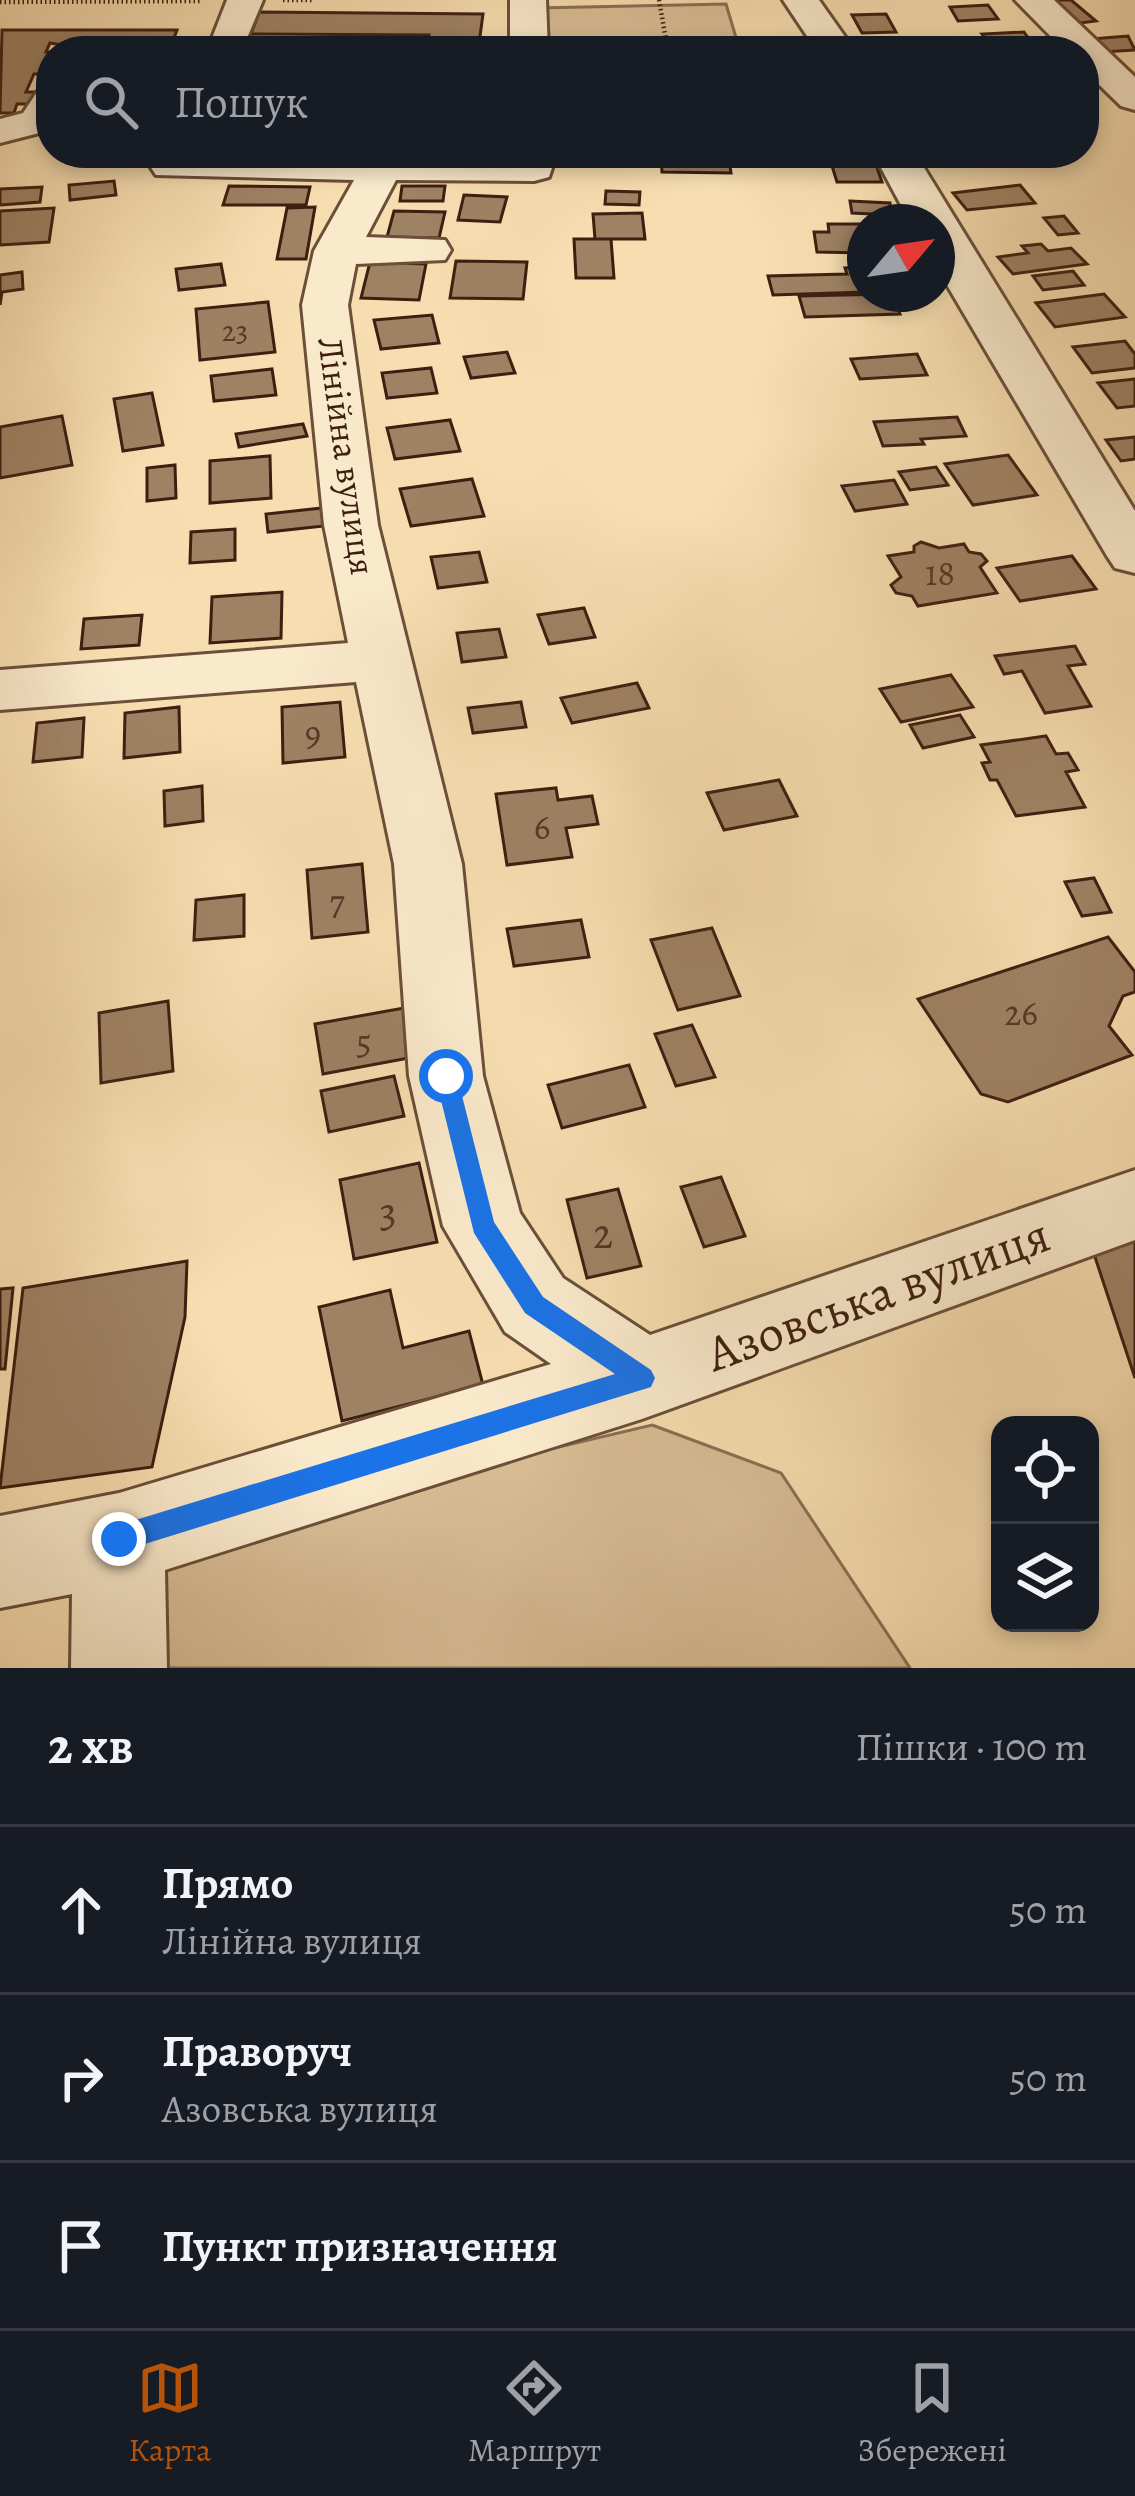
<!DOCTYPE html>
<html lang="uk">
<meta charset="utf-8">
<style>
:root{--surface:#171b24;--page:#242831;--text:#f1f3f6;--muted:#9ea1a6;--line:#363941;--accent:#b45309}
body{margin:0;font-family:Alegreya,serif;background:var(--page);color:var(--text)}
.controls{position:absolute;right:36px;bottom:36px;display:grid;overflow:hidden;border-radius:24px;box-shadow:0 6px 18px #0003}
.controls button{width:108px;height:108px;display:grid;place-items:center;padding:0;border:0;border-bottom:3px solid var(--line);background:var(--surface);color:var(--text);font:60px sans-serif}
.compass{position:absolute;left:847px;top:204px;width:108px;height:108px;border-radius:50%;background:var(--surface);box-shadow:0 6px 18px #0003;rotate:61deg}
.stop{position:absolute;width:36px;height:36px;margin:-27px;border:9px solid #1a73e8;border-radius:50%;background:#fff}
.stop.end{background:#1a73e8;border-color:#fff;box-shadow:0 3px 12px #0008}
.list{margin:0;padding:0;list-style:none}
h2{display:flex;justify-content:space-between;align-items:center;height:156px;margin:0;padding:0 48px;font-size:51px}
h2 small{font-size:39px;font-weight:400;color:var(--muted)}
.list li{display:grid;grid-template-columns:78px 1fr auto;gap:36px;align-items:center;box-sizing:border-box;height:168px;padding:0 48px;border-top:3px solid var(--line)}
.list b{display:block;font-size:45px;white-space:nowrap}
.list p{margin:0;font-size:39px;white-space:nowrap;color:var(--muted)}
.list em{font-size:39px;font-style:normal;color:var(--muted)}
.icon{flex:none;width:66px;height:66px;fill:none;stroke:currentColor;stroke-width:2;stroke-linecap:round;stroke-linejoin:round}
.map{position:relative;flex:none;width:1135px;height:1668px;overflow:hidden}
.search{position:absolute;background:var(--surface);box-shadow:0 6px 18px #0003;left:36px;right:36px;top:36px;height:132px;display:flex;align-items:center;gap:30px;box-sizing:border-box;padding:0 42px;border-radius:48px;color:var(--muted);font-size:45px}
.sheet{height:660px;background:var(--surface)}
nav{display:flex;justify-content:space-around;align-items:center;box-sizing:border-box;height:168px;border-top:3px solid var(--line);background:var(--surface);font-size:33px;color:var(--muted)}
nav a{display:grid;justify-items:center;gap:6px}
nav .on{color:var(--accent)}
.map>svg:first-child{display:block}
.green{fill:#d8bd95;stroke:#8b6e53;stroke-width:3}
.building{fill:#9e8264;stroke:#3e1e11;stroke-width:3}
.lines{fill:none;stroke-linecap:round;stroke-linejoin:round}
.minor-casing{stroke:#6c4e39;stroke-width:6}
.path{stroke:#3e1e11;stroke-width:4.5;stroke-dasharray:1.5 3;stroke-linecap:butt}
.minor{fill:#faeacc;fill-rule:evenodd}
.route{fill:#1a73e8}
.labels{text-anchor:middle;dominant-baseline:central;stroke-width:9;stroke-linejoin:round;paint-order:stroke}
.far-number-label{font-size:30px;fill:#563726}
.far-street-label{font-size:36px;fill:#3e1e11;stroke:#faeacc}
.number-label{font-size:36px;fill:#563726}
.near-number-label{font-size:42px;fill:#563726}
.near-street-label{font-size:51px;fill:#3e1e11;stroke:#faeacc}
</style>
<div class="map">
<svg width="1135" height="1668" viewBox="0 0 1135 1668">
<rect width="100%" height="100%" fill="#f7deb0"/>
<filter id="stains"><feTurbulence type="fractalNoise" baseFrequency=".00167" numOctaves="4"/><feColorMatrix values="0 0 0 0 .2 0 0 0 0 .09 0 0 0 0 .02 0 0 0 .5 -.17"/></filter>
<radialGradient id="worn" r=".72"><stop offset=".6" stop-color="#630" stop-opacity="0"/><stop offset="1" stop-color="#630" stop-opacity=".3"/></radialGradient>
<path class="green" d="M 726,4 L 740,51 L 531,51 L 537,8 Z
M 652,1425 L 781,1473 L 910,1668 L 153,1668 L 164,1540 Z"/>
<path class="building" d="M 1044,0 L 1071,0 L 1096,21 L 1072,24 Z
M 988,5 L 998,19 L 958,21 L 950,7 Z
M 259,12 L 483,14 L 478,51 L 426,51 L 429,35 L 251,34 Z
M 886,14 L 896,32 L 862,33 L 852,15 Z
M 2,30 L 177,30 L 169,51 L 97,51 L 50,43 L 46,52 L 51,52 L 51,60 L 44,74 L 34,74 L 26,92 L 36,92 L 30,104 L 17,104 L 14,113 L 0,113 Z
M 1024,32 L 1034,46 L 992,48 L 982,34 Z
M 1128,36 L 1135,50 L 1103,52 L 1091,39 Z
M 918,40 L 925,51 L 881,51 L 876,42 Z
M 811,44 L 814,51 L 754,51 L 752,45 Z
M 695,153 L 728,153 L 731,173 L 662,172 L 661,155 Z
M 828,153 L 872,153 L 882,182 L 837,182 Z
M 114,181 L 116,195 L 70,200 L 69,185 Z
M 1020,185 L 1035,203 L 967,210 L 953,193 Z
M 229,186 L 310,187 L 306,205 L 223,205 Z
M 402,186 L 445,186 L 443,201 L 400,201 Z
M 42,187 L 40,202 L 0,205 L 0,189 Z
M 606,191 L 640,192 L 639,205 L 605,204 Z
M 464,195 L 507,197 L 500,222 L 458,220 Z
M 850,201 L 890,203 L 891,215 L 852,213 Z
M 315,207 L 306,259 L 277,259 L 287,208 Z
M 54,208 L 49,242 L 0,245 L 0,211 Z
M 394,211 L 445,212 L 439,238 L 387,237 Z
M 642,213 L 645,239 L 595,239 L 593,214 Z
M 1064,216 L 1078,233 L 1058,235 L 1044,218 Z
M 828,224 L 864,224 L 865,253 L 817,252 L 814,232 L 829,232 Z
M 574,239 L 611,239 L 614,278 L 576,278 Z
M 1041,244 L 1048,251 L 1071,248 L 1087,264 L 1013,274 L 998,257 L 1028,253 L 1022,246 Z
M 456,261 L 527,262 L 523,299 L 450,298 Z
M 370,262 L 426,264 L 419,300 L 361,298 Z
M 221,264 L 225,285 L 179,290 L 176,269 Z
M 865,267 L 865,292 L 773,295 L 768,276 L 847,274 L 845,268 Z
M 1073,271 L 1084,285 L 1043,290 L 1033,276 Z
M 22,272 L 23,289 L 2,292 L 0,305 L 0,275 Z
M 892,294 L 900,314 L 805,317 L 799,296 Z
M 1104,294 L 1125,317 L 1055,327 L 1036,303 Z
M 268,302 L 275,352 L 200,360 L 196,309 Z
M 432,315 L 439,343 L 381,349 L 374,320 Z
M 1125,341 L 1135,354 L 1135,368 L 1092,373 L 1073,347 Z
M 507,352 L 515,373 L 471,378 L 464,357 Z
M 917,354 L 927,375 L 860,379 L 851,359 Z
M 431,368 L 437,393 L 387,398 L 382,373 Z
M 272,369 L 276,395 L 214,401 L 211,376 Z
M 1135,379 L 1135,406 L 1117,408 L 1098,383 Z
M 152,393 L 163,445 L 123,451 L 114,399 Z
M 62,416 L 72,465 L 0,478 L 0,427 Z
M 957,417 L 966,436 L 921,439 L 924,444 L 883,446 L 874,422 Z
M 450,420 L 460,451 L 395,459 L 387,428 Z
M 303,424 L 307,436 L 239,447 L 236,434 Z
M 1135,437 L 1135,459 L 1121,461 L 1106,440 Z
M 1008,455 L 1037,495 L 973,505 L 945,464 Z
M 270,456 L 271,498 L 210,503 L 210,461 Z
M 175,465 L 176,498 L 147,501 L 147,468 Z
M 936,467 L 948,485 L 910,490 L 899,472 Z
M 472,479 L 484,516 L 411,526 L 400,489 Z
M 894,480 L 907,504 L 855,511 L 842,486 Z
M 322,508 L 324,526 L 268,532 L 266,514 Z
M 235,529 L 235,560 L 190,563 L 191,532 Z
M 921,542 L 939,548 L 964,544 L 969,552 L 981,554 L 987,561 L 980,567 L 997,593 L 918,606 L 912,596 L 896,593 L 891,585 L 901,577 L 888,556 L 914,552 L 914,546 Z
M 479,552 L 487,582 L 438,588 L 431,557 Z
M 1072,556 L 1096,589 L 1020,601 L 997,568 Z
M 282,592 L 281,638 L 210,643 L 212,597 Z
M 584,608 L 595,637 L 549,644 L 538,615 Z
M 142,615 L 139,645 L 81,649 L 84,619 Z
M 499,629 L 506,657 L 462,662 L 457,633 Z
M 1075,646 L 1085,664 L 1068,666 L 1091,706 L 1045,713 L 1022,671 L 1004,674 L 995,656 Z
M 951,675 L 973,707 L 901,722 L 880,689 Z
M 637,683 L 649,708 L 572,723 L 561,698 Z
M 340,702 L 345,757 L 283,763 L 282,707 Z
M 521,702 L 526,727 L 473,733 L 468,708 Z
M 179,707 L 180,752 L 124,758 L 125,713 Z
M 960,715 L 974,737 L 923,748 L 910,725 Z
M 84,718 L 82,757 L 33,762 L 37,723 Z
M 1046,736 L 1056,754 L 1068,753 L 1078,770 L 1066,772 L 1085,807 L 1016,816 L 997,780 L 990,780 L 982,763 L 990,762 L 981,745 Z
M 779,780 L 797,816 L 724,830 L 707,793 Z
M 202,786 L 203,821 L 165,826 L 164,791 Z
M 556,788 L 558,800 L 592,796 L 598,824 L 566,828 L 572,857 L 507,865 L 496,794 Z
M 362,864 L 368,932 L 312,938 L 307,870 Z
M 1094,878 L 1111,912 L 1082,916 L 1065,882 Z
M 244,895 L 244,936 L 194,940 L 196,900 Z
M 581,920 L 589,957 L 514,966 L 507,929 Z
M 712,928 L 740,996 L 678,1010 L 651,940 Z
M 1108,937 L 1135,972 L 1135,992 L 1123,996 L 1109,1026 L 1132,1055 L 1008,1102 L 981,1094 L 918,999 Z
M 168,1001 L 173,1071 L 101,1083 L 99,1013 Z
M 404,1008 L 414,1057 L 323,1074 L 315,1024 Z
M 692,1025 L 715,1077 L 676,1086 L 655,1034 Z
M 629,1065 L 645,1107 L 562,1128 L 548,1085 Z
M 394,1076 L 404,1116 L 329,1132 L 321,1091 Z
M 419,1163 L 437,1242 L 354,1259 L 340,1180 Z
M 721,1177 L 745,1236 L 704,1247 L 681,1187 Z
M 618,1189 L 641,1266 L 587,1278 L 567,1200 Z
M 1135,1234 L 1135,1378 L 1090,1242 Z
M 187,1261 L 185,1317 L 152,1467 L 0,1488 L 23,1288 Z
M 13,1288 L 5,1369 L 0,1369 L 0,1289 Z
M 390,1290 L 403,1348 L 469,1331 L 483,1385 L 342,1421 L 319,1307 Z"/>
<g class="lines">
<g class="minor-casing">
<path id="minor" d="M 227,0 L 263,0 L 247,38 L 340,40 L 353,43 L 359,51 L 207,51 Z
M 510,0 L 546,0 L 548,51 L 510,51 Z
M 783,0 L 819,0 L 855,51 L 817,51 Z
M 1015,0 L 1054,0 L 1135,77 L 1135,110 L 1121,106 L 1084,70 L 1084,51 L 1065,51 Z
M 51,88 L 51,130 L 0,143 L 0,119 L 23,113 L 37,92 Z
M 171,153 L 557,153 L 549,177 L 534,181 L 396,180 L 366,237 L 445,240 L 451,250 L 445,260 L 356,264 L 348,305 L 378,525 L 462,864 L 483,1076 L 520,1213 L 563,1278 L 650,1335 L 1135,1170 L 1135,1240 L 642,1419 L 165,1570 L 167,1668 L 71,1668 L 72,1594 L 0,1608 L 0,1516 L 119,1493 L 551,1364 L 505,1332 L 443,1226 L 409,1076 L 394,864 L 356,682 L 0,710 L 0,670 L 348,643 L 324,525 L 302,305 L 314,251 L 354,180 L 156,175 L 150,166 L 156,157 Z
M 873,153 L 915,153 L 1135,511 L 1135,573 L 1115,568 L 1107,556 L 937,268 L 937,222 L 910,222 Z"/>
</g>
<path class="path" d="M 283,0 L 313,0
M 659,0 L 668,51
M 0,2 L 202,1"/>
<use href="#minor" class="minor"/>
</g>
<path class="route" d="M 446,1066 L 457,1076 L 494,1222 L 543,1297 L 651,1370 L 655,1378 L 651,1387 L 119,1552 L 109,1548 L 105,1539 L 109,1529 L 119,1525 L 615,1374 L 525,1313 L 474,1233 L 435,1076 Z"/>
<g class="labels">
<g class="far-number-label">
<text x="235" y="331">23</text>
</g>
<g class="far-street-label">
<text transform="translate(347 456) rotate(82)">Лінійна вулиця</text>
</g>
<g class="number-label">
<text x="940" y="572">18</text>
<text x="313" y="732">9</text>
<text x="542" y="826">6</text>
<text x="337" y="901">7</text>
<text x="1021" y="1012">26</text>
<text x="364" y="1041">5</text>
</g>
<g class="near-number-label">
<text x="388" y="1211">3</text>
<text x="603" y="1233">2</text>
</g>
<g class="near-street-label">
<text transform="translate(878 1294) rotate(-20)">Азовська вулиця</text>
</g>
</g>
<rect width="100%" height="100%" filter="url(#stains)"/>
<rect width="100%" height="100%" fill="url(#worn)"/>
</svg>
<div class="controls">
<button><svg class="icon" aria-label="locate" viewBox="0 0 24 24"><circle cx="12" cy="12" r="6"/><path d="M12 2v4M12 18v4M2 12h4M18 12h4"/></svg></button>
<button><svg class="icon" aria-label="layers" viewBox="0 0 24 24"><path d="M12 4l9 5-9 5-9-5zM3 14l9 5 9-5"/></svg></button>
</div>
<svg class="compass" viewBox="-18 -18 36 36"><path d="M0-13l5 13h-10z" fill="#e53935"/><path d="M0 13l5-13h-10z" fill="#9ea1a6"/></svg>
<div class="stop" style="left:446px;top:1076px"></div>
<div class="stop end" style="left:119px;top:1539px"></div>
<div class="search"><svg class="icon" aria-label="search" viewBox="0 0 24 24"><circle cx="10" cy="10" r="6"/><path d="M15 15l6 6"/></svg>Пошук</div>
</div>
<section class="sheet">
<h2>2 хв<small>Пішки · 100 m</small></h2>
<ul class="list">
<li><svg class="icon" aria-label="ahead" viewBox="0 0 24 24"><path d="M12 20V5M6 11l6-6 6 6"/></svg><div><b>Прямо</b><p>Лінійна вулиця</p></div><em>50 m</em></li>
<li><svg class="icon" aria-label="right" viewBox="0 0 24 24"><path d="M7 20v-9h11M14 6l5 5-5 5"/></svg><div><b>Праворуч</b><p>Азовська вулиця</p></div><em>50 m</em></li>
<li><svg class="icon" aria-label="arrive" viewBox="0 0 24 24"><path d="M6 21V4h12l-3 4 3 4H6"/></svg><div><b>Пункт призначення</b></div></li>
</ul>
</section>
<nav>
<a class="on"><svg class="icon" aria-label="map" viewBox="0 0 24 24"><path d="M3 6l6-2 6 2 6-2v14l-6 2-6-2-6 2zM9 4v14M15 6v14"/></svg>Карта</a>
<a><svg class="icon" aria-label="directions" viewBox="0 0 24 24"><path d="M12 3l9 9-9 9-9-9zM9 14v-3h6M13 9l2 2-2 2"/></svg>Маршрут</a>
<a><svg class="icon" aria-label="saved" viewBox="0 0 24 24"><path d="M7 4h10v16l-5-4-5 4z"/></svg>Збережені</a>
</nav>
